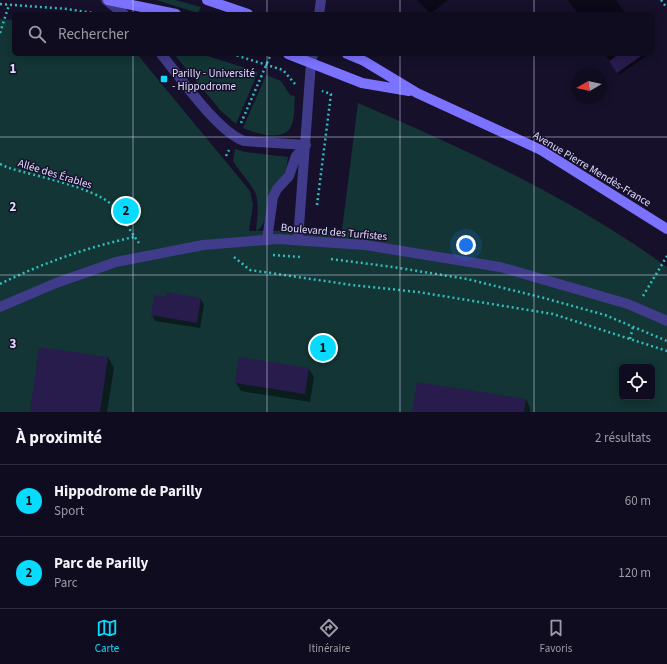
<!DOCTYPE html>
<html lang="fr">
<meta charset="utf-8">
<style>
:root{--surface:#100c20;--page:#1e1a2d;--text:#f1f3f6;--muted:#9c9ba5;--line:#302c3e;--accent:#07dbff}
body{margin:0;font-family:"Source Sans 3",sans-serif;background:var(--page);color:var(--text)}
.controls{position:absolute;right:12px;bottom:12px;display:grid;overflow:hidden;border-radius:6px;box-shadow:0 2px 10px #0003}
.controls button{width:36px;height:36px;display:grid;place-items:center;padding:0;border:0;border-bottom:1px solid var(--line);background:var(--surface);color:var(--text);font:20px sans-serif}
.compass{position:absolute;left:571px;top:68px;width:36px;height:36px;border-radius:50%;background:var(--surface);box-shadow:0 2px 10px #0003;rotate:261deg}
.you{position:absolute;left:466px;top:245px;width:14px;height:14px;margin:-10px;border:3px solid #fff;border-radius:50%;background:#1a73e8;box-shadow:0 0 0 6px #1a73e833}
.badge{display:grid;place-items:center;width:26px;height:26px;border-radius:50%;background:var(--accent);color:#111;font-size:13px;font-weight:700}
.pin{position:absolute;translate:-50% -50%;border:2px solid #fff;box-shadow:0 1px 4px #0006}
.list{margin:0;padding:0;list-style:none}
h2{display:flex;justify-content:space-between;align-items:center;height:52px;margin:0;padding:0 16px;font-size:17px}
h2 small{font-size:13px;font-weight:400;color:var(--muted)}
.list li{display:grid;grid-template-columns:26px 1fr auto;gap:12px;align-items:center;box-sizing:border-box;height:72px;padding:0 16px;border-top:1px solid var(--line)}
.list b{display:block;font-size:15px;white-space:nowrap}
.list p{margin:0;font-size:13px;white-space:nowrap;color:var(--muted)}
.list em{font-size:13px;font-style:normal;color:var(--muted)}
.icon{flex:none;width:22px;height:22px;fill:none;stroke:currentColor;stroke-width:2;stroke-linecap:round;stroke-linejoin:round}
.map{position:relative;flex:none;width:667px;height:412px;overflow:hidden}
.search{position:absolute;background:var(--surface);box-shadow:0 2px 10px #0003;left:12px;right:12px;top:12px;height:44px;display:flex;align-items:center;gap:10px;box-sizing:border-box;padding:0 14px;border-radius:6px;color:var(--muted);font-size:15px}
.sheet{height:196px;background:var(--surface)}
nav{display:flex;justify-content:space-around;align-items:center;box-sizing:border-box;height:56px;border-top:1px solid var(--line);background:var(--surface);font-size:11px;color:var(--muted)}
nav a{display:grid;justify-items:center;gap:2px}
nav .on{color:var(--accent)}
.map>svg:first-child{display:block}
.green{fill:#133535;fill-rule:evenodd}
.shadow{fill:#0007}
.building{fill:#281c4d}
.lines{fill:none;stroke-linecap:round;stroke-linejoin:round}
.path{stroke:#2ebfbd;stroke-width:2.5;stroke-dasharray:2 3;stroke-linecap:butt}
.service{stroke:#413b8b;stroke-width:10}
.minor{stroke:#413b8b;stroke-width:10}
.secondary{stroke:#7b72ff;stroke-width:10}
.grid{fill:none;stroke:#e0dbff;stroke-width:1;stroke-opacity:0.55}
.poi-dot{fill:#07dbff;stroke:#16102b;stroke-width:1.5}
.labels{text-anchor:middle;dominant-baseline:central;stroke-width:3;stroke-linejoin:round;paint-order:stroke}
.poi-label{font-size:11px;fill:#e0dbff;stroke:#16102b;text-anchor:start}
.street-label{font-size:11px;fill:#e0dbff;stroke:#16102b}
.grid-label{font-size:13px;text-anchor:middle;font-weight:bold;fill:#e0dbff;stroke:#16102b;stroke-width:3;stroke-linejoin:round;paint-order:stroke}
</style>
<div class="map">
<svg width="667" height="412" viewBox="0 0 667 412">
<rect width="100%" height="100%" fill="#16102b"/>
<path class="green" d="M 156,0 L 175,0 L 201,7 L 198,13 Z
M 0,19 L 14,20 L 14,54 L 137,54 L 250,191 L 253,205 L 249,231 L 256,231 C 261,187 256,195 233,161 L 235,149 L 245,152 L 288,157 C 286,182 276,179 269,196 C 264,208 269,223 257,231 L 342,230 L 358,103 C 465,149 572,198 667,267 L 667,412 L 0,412 ZM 622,367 L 652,367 L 652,397 L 622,397 Z
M 174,54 L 201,54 L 258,72 L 236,124 L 220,110 Z
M 266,75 L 281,81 L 290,95 L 295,96 C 294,105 295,116 292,124 C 286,143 257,134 243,128 Z"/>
<path class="shadow" d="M 417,0 L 448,0 L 430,14 Z
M 568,0 L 616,0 L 626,14 L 578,14 Z
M 605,54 L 649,54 L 619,75 Z
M 167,298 L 201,299 L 204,305 L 200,328 L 155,321 L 152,315 Z
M 108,357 L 114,368 L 107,412 L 31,412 Z
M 309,369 L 314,377 L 310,402 L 241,391 L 236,383 Z
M 526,399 L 530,408 L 530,412 L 414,412 Z"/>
<path class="building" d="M 619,54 L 644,54 L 617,73 L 609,61 Z
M 167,292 L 201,298 L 197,323 L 151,315 L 154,295 L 166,297 Z
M 39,347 L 108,357 L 100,412 L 30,412 Z
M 239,357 L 309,368 L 305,394 L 235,383 Z
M 417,382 L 526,399 L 524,412 L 412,412 Z"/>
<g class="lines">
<path class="path" d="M 661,0 L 667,8
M 0,4 L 67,9 L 99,14
M 285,14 L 287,11
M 0,33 L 9,5
M 232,54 L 283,70 L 295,84
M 241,123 L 271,54
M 226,156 L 229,150
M 0,164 L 9,168 C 35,176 93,187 112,205 C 123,216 129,230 139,243
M 317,205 L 331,94 L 322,91
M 273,255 L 300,257
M 234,257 L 250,270 L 352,285 L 418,292 L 553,314 L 667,351
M 331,259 L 393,267 L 467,279 L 544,298 L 605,315 L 667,341
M 0,284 C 43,263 88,247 134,237
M 643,296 L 667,256
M 630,339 L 633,327"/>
<path class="service" d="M 106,0 L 124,14
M 161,54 C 181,78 217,131 244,141 L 306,145
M 267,240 L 273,197 L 277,189 L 289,176 L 296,156 L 306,145
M 298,240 L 311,63
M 0,307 L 56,283 L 116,262 L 203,245 L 277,239 L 365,245 L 500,267 L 628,304 L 667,321"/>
<path class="minor" d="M 319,14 L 321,0
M 311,63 L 313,54"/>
<path class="secondary" d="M 108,0 L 176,14
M 207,0 L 248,14
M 288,54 L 362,83 L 409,91
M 347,54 L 364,61 L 417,93 L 541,150 L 667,229"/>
</g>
<path class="grid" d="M 133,0 L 133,14M 267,0 L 267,14M 400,0 L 400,14M 534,0 L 534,14M 133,54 L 133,412M 267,54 L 267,412M 400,54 L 400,412M 534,54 L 534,412M 0,137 L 667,137M 0,275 L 667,275"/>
<rect class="poi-dot" x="160" y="75" width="8" height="8" rx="2"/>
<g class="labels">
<g class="poi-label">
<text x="172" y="73">Parilly - Université<tspan x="172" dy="13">- Hippodrome</tspan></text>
</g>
<g class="street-label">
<text transform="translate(592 169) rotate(31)">Avenue Pierre Mendès-France</text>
<text transform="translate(55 174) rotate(17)">Allée des Érables</text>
<text transform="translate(334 232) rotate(5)">Boulevard des Turfistes</text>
</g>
</g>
<g class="grid-label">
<text x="13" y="73">1</text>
<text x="13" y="211">2</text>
<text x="13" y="348">3</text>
</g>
</svg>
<div class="controls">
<button><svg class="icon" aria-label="locate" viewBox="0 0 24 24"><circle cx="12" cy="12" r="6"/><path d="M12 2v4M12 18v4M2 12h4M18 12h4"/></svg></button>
</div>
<svg class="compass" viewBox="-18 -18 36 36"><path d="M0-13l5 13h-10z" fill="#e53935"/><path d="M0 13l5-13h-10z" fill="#9c9ba5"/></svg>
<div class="you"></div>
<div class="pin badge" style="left:323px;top:348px">1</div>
<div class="pin badge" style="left:126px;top:211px">2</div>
<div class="search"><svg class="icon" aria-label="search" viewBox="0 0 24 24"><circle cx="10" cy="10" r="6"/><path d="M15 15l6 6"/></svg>Rechercher</div>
</div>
<section class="sheet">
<h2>À proximité<small>2 résultats</small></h2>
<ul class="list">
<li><span class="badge">1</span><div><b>Hippodrome de Parilly</b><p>Sport</p></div><em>60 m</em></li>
<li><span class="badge">2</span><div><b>Parc de Parilly</b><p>Parc</p></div><em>120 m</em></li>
</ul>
</section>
<nav>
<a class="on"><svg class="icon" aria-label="map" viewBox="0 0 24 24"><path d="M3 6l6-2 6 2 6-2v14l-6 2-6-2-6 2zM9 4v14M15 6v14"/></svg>Carte</a>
<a><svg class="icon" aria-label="directions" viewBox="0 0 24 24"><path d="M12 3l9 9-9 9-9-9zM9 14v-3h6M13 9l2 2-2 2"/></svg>Itinéraire</a>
<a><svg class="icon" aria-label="saved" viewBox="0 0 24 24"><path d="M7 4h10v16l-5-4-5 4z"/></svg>Favoris</a>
</nav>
